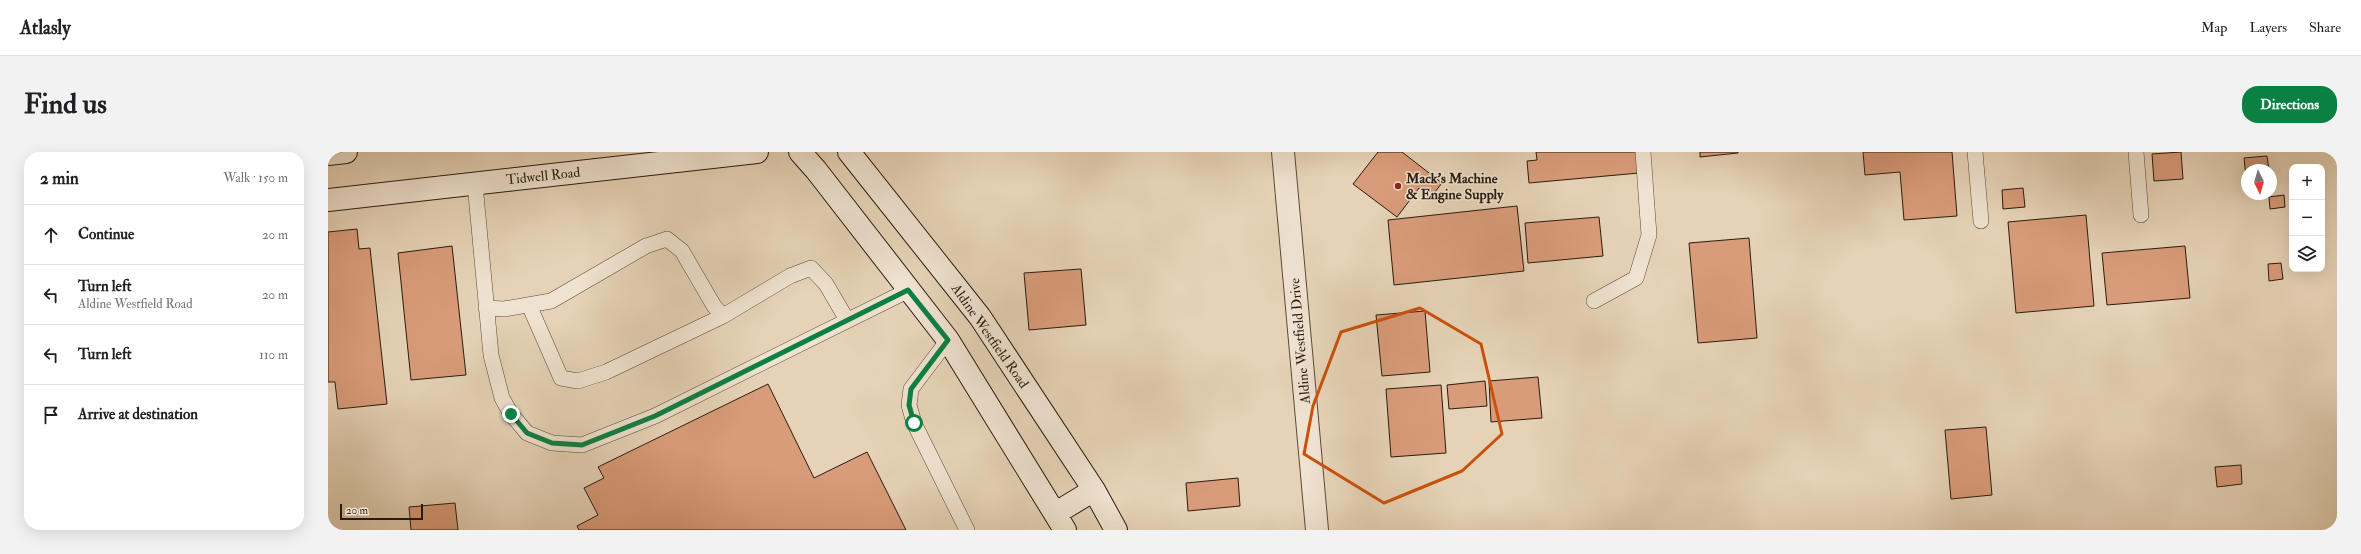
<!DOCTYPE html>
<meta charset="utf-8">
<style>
:root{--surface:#fff;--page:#f2f2f2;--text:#202124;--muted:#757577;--line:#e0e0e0;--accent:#0b8043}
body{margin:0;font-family:"IM FELL Double Pica",serif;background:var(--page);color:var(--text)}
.controls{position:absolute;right:12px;top:12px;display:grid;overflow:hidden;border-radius:8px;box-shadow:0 4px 16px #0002}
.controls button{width:36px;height:36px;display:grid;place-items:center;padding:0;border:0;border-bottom:1px solid var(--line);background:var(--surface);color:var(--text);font:20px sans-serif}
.compass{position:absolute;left:1913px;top:12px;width:36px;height:36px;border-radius:50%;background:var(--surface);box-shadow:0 4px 16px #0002;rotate:175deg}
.scale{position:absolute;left:12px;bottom:10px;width:83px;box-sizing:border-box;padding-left:4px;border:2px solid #2b1b0f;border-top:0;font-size:11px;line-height:14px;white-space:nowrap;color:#2b1b0f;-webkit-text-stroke:3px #efe2d0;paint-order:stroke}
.stop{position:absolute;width:12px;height:12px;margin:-9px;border:3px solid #0b8043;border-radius:50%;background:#fff}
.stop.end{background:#0b8043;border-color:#fff;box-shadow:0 1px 4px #0008}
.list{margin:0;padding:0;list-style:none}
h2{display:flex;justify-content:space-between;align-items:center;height:52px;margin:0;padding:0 16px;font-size:17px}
h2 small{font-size:13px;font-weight:400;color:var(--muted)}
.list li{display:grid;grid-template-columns:26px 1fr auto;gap:12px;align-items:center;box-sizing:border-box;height:60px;padding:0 16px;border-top:1px solid var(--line)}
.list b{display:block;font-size:15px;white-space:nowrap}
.list p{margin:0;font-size:13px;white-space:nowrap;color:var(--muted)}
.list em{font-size:13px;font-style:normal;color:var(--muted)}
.icon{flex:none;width:22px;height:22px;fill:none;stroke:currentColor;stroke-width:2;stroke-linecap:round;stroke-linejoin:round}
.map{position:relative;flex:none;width:2009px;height:378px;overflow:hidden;border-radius:16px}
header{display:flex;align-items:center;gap:24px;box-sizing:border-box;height:56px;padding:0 20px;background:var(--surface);border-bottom:1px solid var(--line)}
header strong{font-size:19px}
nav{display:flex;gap:22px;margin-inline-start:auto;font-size:14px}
.intro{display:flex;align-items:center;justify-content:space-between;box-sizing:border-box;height:96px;padding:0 24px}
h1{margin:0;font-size:28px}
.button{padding:10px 18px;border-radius:16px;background:var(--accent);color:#fff;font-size:14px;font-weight:700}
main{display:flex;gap:24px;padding:0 24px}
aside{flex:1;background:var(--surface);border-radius:16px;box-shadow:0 4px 16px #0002}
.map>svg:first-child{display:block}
.building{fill:#d99c7a;stroke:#2b1b0f}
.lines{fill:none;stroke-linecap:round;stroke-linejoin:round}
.service-casing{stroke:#5a4939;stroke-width:16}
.minor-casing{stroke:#5a4939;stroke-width:24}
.secondary-casing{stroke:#2b1b0f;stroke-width:24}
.service{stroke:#efe2d0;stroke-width:15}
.minor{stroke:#efe2d0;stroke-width:22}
.secondary{stroke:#efe2d0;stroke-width:22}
.route{stroke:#0b8043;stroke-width:5}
.marked{fill:none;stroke:#cc500c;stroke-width:3;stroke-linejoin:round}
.poi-dot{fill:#8f2418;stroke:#efe2d0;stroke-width:1.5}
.labels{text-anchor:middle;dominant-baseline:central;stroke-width:3;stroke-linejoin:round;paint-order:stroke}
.street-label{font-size:14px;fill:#2b1b0f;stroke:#efe2d0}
.poi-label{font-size:14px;font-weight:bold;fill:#2b1b0f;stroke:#efe2d0;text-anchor:start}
</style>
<header>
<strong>Atlasly</strong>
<nav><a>Map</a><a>Layers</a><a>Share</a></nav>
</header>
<div class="intro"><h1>Find us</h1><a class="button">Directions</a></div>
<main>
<aside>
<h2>2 min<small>Walk · 150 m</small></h2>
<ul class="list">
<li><svg class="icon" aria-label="ahead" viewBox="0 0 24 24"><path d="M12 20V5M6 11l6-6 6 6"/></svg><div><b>Continue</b></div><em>20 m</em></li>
<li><svg class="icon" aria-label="left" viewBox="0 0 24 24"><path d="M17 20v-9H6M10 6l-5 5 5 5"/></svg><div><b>Turn left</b><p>Aldine Westfield Road</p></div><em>20 m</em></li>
<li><svg class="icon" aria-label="left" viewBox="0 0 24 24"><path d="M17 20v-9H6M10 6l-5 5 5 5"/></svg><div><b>Turn left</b></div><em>110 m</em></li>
<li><svg class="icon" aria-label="arrive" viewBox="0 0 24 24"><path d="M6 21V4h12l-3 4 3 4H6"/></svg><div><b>Arrive at destination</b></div></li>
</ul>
</aside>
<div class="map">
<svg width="2009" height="378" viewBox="0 0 2009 378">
<rect width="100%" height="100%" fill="#e6d3b7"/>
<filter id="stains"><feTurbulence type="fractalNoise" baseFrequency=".005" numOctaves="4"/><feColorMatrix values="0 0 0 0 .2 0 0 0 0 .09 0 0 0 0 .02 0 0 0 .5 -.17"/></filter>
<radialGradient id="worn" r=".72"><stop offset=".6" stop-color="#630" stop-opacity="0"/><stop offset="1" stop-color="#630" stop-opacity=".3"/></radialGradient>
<path class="building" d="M 1050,0 L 1074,0 L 1114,31 L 1103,45 L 1091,36 L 1069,65 L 1025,32 Z
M 1208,0 L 1309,0 L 1311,21 L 1201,31 L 1199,9 L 1209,8 Z
M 1372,0 L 1410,0 L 1410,1 L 1372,5 Z
M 1535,0 L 1624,0 L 1629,64 L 1576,68 L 1572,20 L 1537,23 Z
M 1853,0 L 1855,27 L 1826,29 L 1824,2 Z
M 1939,4 L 1941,18 L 1919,18 L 1919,35 L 1916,6 Z
M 1695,36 L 1697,55 L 1675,57 L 1674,38 Z
M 1956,43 L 1957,55 L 1942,57 L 1941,45 Z
M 1189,54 L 1196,119 L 1066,133 L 1060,68 Z
M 1758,63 L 1766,154 L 1688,161 L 1680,70 Z
M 1271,65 L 1275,104 L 1200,111 L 1197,71 Z
M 29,77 L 31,97 L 42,96 L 59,252 L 10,257 L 7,230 L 0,230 L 0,80 Z
M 1421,86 L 1429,186 L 1370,191 L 1361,91 Z
M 124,94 L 138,223 L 83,228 L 70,101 Z
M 1857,94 L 1862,146 L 1779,153 L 1774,101 Z
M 1953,111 L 1955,127 L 1941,129 L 1940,112 Z
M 753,117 L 758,173 L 701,178 L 696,121 Z
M 1097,159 L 1102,220 L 1054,224 L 1048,163 Z
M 1210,225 L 1214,266 L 1163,270 L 1161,229 Z
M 1157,229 L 1159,254 L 1121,257 L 1119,233 Z
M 440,232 L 486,326 L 539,300 L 578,378 L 251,378 L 249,374 L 270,363 L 256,336 L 276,326 L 270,315 Z
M 1113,233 L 1118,301 L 1063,305 L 1058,237 Z
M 1658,275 L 1664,343 L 1623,347 L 1617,278 Z
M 1913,313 L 1914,332 L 1889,335 L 1887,315 Z
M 910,326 L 912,354 L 860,359 L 858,331 Z
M 127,351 L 130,378 L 83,378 L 81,355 Z"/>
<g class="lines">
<g class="service-casing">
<path id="service" d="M 1647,0 L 1653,69
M 1808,0 L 1813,63
M 147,32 L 163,203 L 174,246 L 183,262 L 199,281 L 224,291 L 254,293 L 327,264 L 581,138
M 1266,149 L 1308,126 L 1321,83 L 1315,0
M 201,153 L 233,226 L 250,229 L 278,220 L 395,164
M 158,156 L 176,157 L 223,149 L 318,94 L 339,87 L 354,99 L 386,154 L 395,164 L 462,124 L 483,116 L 498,132 L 519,168
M 620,188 L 583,237 L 581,253 L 586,271 L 639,378"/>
</g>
<g class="minor-casing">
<path id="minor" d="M 955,0 L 989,378"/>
</g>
<g class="secondary-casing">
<path id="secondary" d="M 472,0 L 488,18 L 620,188 L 737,378
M 521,0 L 652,165 L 766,338 L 788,378
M 0,2 L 18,0
M 0,48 L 429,0
M 728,361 L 766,338"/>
</g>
<use href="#service" class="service"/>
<use href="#minor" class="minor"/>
<use href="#secondary" class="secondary"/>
</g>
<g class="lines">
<path class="route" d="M 183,262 L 199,281 L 224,291 L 254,293 L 327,264 L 580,138 L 620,188 L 583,237 L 581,253 L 586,271"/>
</g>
<path class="marked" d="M 1092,156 L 1153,192 L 1174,282 L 1134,319 L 1056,351 L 976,302 L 985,254 L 1013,180 Z"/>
<circle class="poi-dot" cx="1070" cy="34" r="4"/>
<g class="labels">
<g class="street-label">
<text transform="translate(215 24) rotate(-6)">Tidwell Road</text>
<text transform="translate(662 184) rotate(55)">Aldine Westfield Road</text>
<text transform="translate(972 189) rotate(-95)">Aldine Westfield Drive</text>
</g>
<g class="poi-label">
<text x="1078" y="26">Mack's Machine<tspan x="1078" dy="16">&amp; Engine Supply</tspan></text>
</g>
</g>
<rect width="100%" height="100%" filter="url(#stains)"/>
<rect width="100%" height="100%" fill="url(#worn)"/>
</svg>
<div class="controls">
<button>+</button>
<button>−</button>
<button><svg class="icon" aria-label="layers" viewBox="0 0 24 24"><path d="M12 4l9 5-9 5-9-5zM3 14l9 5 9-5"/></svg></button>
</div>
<svg class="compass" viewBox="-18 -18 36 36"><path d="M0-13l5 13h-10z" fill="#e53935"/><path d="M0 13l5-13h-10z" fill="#757577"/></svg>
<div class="scale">20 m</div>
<div class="stop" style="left:586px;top:271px"></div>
<div class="stop end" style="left:183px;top:262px"></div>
</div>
</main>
